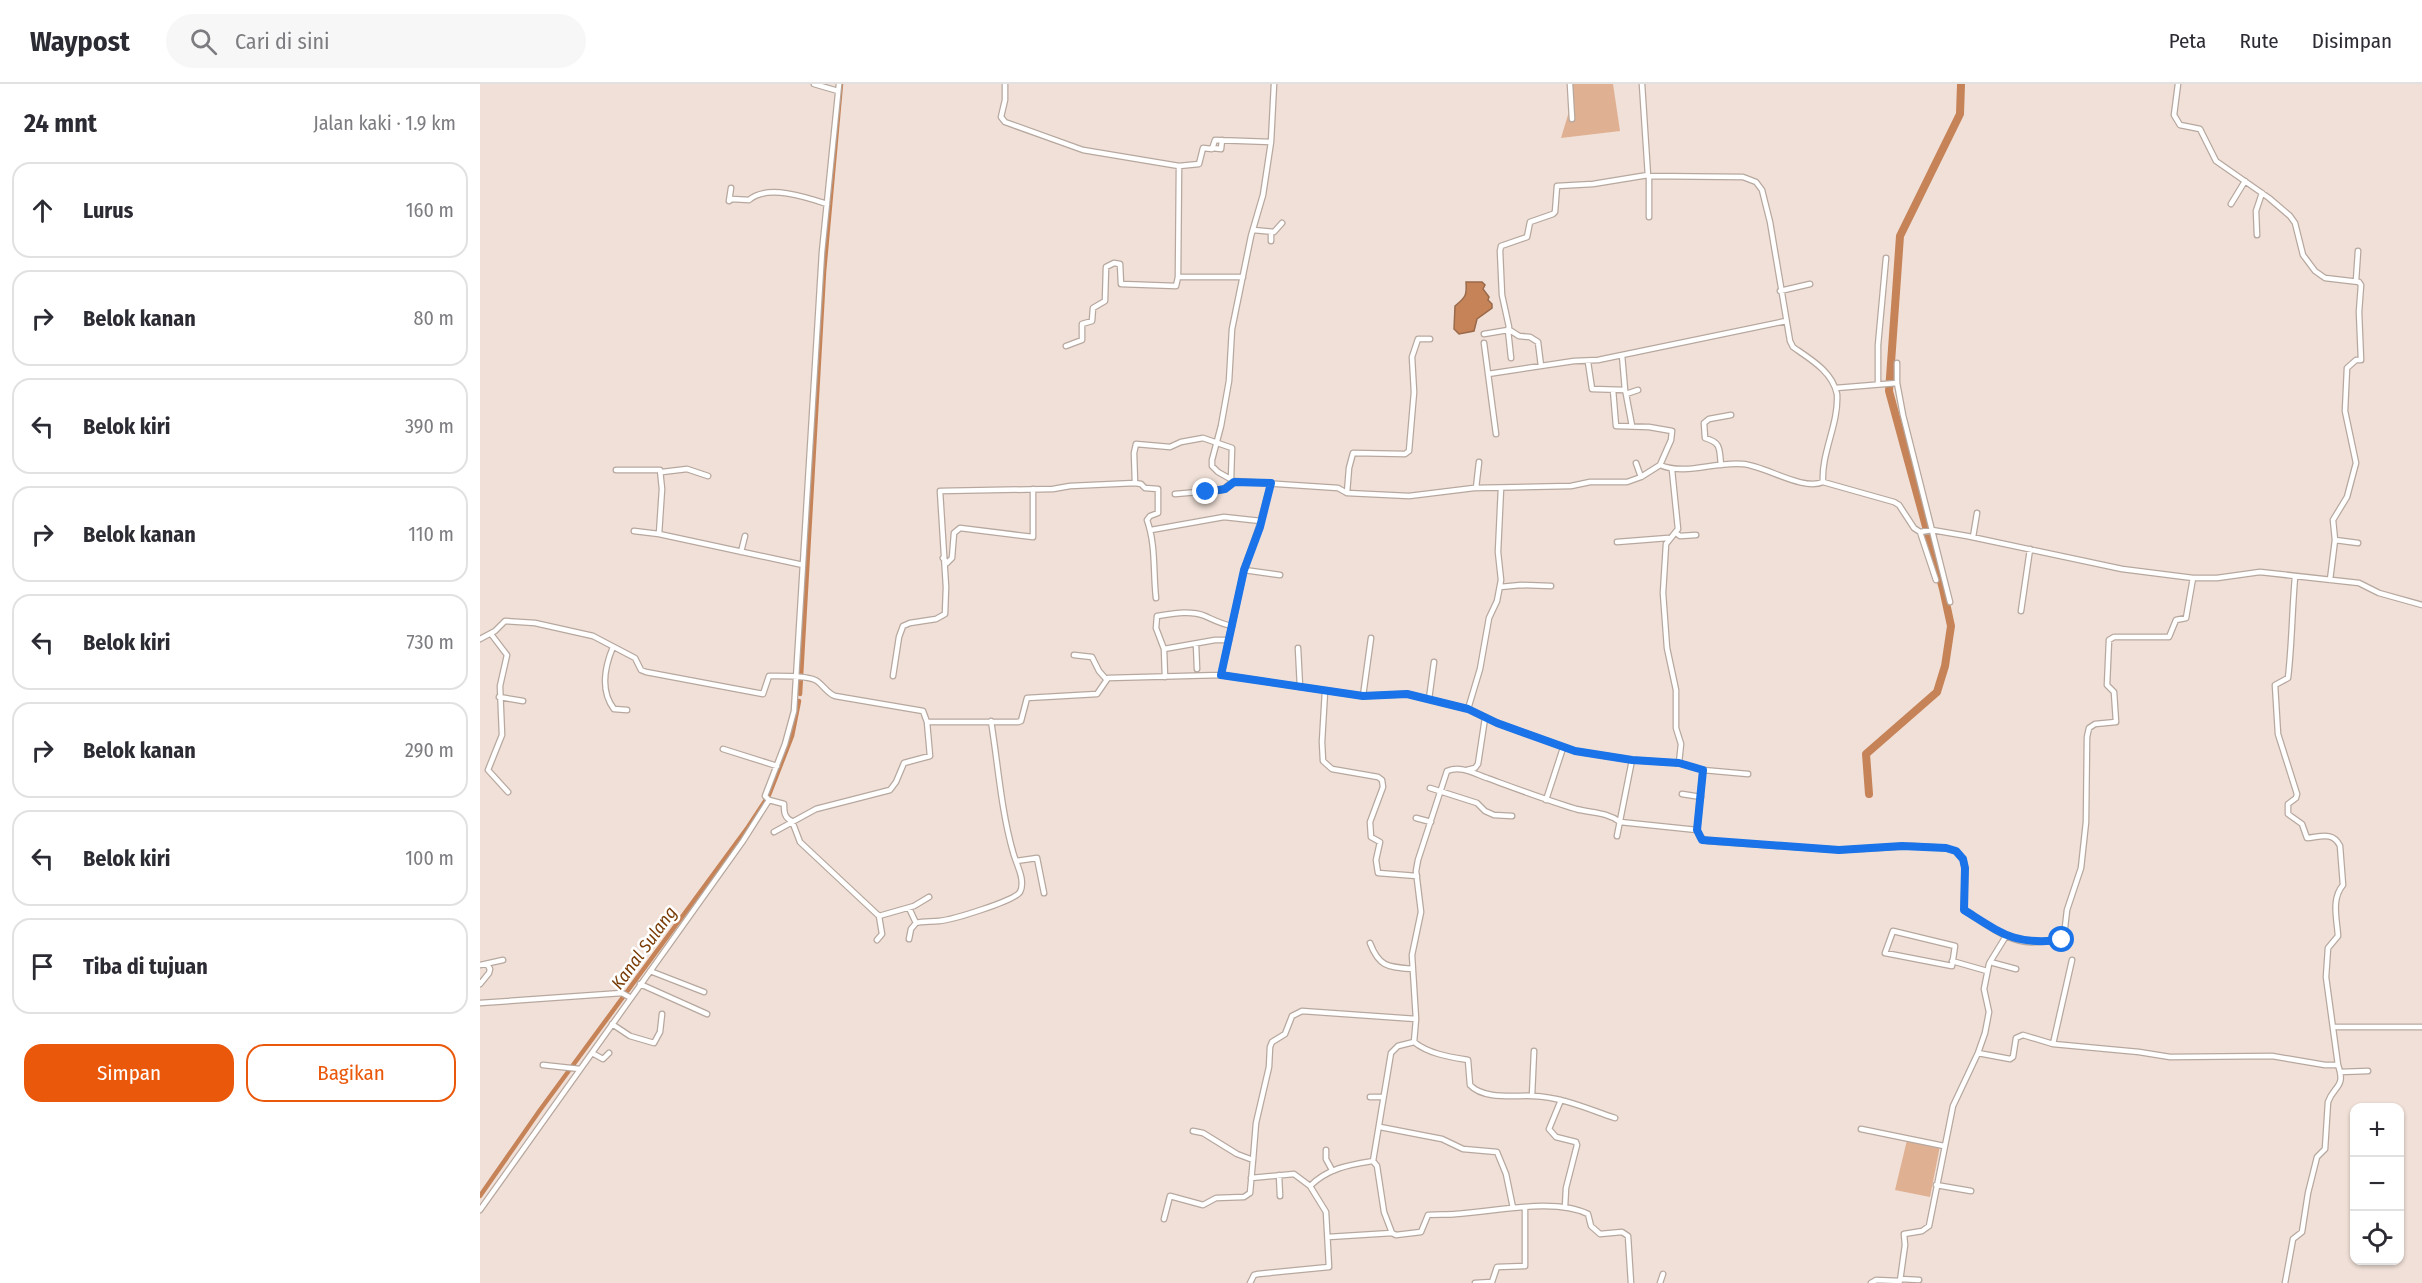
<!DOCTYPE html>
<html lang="id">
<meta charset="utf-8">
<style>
:root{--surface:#fff;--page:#f7f7f7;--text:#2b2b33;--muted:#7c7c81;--line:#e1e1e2;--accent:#ea580c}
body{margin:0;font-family:"Fira Sans Condensed",sans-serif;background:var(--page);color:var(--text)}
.controls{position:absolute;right:18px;bottom:18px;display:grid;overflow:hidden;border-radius:12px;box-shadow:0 2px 4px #0004}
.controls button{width:54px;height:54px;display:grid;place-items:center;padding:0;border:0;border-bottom:2px solid var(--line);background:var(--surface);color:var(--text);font:30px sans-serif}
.stop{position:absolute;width:18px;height:18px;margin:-14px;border:4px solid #1a73e8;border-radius:50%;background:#fff}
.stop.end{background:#1a73e8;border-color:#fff;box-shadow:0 2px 6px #0008}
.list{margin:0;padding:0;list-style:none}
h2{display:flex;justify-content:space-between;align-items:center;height:78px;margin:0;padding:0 24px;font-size:26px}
h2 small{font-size:20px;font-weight:400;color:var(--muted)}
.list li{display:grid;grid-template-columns:39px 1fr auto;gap:18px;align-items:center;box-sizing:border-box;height:96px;margin:0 12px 12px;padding:0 12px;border:2px solid var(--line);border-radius:18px}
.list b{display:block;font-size:22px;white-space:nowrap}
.list em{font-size:20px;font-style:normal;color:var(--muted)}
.actions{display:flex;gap:12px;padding:18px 24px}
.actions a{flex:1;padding:14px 0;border:2px solid var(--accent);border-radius:18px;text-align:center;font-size:21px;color:var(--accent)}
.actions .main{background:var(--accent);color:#fff}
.icon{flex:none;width:33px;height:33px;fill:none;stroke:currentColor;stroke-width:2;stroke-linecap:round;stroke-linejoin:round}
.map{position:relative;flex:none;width:1942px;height:1199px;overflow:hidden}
header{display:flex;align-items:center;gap:36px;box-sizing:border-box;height:84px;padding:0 30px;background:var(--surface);border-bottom:2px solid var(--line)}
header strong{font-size:28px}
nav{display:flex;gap:33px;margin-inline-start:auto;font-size:21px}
.search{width:420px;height:54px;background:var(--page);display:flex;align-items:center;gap:15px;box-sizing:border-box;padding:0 21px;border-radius:33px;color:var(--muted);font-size:22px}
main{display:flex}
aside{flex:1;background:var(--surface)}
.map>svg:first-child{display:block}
.green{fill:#dfb092}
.water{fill:#c68358;stroke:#9a6a4a;stroke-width:1.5}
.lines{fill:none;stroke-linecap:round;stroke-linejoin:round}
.canal{stroke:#c68358;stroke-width:4.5}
.river{stroke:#c68358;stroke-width:8}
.minor-casing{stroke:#b7a89f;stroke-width:7}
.minor{stroke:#fff;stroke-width:4.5}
.route{stroke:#1a73e8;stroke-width:8}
.labels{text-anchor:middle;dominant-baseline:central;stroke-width:5;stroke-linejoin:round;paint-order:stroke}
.water-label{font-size:18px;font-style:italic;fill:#7a3c06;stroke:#fff}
</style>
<header>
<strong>Waypost</strong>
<div class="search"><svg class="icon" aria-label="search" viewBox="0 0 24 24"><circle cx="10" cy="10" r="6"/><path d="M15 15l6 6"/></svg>Cari di sini</div>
<nav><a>Peta</a><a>Rute</a><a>Disimpan</a></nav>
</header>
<main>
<aside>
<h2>24 mnt<small>Jalan kaki · 1.9 km</small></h2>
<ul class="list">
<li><svg class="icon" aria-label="ahead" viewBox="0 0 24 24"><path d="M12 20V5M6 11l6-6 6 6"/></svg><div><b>Lurus</b></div><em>160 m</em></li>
<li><svg class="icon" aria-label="right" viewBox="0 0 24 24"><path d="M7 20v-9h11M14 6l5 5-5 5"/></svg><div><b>Belok kanan</b></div><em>80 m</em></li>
<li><svg class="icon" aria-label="left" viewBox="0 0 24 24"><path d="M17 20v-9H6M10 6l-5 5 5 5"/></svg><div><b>Belok kiri</b></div><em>390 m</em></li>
<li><svg class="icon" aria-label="right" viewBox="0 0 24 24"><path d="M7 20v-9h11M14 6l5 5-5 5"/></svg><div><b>Belok kanan</b></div><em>110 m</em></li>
<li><svg class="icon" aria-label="left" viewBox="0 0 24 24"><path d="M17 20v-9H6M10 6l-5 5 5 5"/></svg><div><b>Belok kiri</b></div><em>730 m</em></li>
<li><svg class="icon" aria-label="right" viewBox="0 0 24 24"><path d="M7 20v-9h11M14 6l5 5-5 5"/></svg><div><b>Belok kanan</b></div><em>290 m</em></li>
<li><svg class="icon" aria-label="left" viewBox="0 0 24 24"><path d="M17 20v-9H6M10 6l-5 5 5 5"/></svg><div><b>Belok kiri</b></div><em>100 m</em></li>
<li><svg class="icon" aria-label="arrive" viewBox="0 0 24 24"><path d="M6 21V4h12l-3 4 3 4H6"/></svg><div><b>Tiba di tujuan</b></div></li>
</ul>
<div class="actions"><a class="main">Simpan</a><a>Bagikan</a></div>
</aside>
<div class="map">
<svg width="1942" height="1199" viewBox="0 0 1942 1199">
<rect width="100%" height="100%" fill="#f0e0d7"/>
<path class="green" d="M 1090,0 L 1133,0 L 1140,47 L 1081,54 L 1091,21 Z
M 1427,1056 L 1460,1062 L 1450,1113 L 1415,1106 Z"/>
<path class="water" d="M 986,198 L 1002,198 L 1005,201 L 1003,205 L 1009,213 L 1008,216 L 1012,220 L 1012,224 L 997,235 L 994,247 L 979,250 L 974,245 L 975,222 C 986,213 987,211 986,198 Z"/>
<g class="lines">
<path class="canal" d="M 320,610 L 344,188 L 361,0
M 0,1112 L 60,1026 L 268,743 L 289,711 L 312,652 L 319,617"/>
<path class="river" d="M 1389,710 L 1386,670 L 1457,608 L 1465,582 L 1471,542 L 1463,505 L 1409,307 L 1420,152 L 1480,30 L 1481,0"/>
<g class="minor-casing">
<path id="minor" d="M 334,0 L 358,7
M 359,0 L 342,168 L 314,627 L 305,660 L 285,712 L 289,716 L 304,720 C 304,727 304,734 312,737 L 320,758 L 399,832 L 402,850 L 397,856
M 525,0 L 525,16 L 521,33 L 525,38 L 603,66 L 699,82 L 719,80 L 723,64 L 732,65 L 735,56 L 791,58
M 794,0 L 791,58 L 783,111 L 771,152 L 752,245 L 749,297 L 741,342 L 732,376 L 732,382 L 738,388 L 754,397 L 858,404 L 867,409 L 929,412 L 994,404 L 1091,402 L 1110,398 L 1147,398 L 1161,393 L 1180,381 C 1206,392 1235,377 1263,380 C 1286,382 1322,407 1343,398
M 1090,0 L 1092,35
M 1162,0 L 1168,92 L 1263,93 L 1276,98 L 1282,106 L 1290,138 L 1310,257 L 1313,263 C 1330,275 1352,287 1357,310 C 1359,340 1341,369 1343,398 L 1414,418 L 1419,421 L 1434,444 L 1440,448 L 1452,446 L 1487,452 L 1642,485 L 1713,494 L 1737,494 L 1780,488 L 1879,499 L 1899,509 L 1942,521
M 1698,0 L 1694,31 L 1700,41 L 1720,45 L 1736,77 L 1789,114 L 1810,132 L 1815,139 L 1823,171 L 1835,187 L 1845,194 L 1879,198 L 1881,201 L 1879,228 L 1881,276 L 1876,276 L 1867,284 L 1865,327 L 1876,379 L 1867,413 L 1853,436 L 1855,456 L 1850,496
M 732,64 L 741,65 L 742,56
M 699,82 L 698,193 L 763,193
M 251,104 L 249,117 L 252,115 L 269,116 C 287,100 326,113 347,120
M 1751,120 L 1765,97
M 1169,133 L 1169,92
M 773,146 L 794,148 L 802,139
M 1777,151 L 1776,127 L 1782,109
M 791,157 L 791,148
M 1876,197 L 1878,167
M 1300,207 L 1330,200
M 1028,245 L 1039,252 L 1050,253 L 1058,258 L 1061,282
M 1028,246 L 1031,274
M 1004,250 L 1028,246 L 1029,243 L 1022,211 L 1020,167 L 1021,162 L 1047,153 L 1050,138 L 1073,130 L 1075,128 L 1077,102 L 1113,100 L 1168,91
M 1004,259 L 1016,350
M 586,262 L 602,256 L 602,240 L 612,237 L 613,224 L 625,217 L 626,183 L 634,179 L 640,180 L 641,200 L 696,202 L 698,193
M 1142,271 L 1145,306
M 1108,278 L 1112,305 L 1145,306 L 1146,310 L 1158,306
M 1417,279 L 1417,299 L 1423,331 L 1470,518
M 1008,290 L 1094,277 L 1118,276 L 1306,237
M 1398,300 L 1398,261 L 1406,174
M 1356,304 L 1417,299
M 1133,306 L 1136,342 L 1169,343 L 1192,347 L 1191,356 L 1180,381
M 1146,310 L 1152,342
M 1156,379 L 1161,393
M 1241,381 C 1239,365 1242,359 1225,354 L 1224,339 L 1229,335 L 1251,331
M 136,386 L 180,386 L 182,405 L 179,450
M 1192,386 L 1198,445 L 1186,460 L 1183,509 L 1187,564 L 1196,606 L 1196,644 L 1201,660 L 1199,679
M 182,388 L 207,385 L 228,392
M 655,399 L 654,369 L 656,360 L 690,363 L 701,358 L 723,354 L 752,364 L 751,396
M 996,404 L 999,378
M 867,409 L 869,384 L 873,369 L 925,370 L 929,367 L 934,308 L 932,273 L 938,255 L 950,255
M 695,410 L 742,406 L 754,397
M 671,446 L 744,433 L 781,437
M 154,447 L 179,450 L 323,481
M 1440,448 L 1456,496
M 1196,449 L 1200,452 L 1216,451
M 1493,453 L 1497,429
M 1855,456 L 1878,459
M 1137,458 L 1188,454
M 261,468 L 265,452
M 463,474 L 467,479 L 472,474 L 474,449 L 480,444 L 553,453 L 553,405
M 764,486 L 800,491
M 1020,503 L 1041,501 L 1071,502
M 1541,527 L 1550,465
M 11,550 L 27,571 L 20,602 L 22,651 L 8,686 L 28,708
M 0,555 L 15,547 L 25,537 L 55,539 L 113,552 L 155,574 L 161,586 L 166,588 L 283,610 L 289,592 C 300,592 329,591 337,597 C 344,602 347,609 355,612 L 443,627 L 447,638 L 450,672 L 424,679 L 416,698 L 410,706 L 336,725 L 294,748
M 716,560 L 717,585
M 133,563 C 125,582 120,607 134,625 L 147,626
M 818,564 L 820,603
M 684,565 L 735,556 L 749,556
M 594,571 L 612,573 L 619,587 L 626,595
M 741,591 L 764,486 L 779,443 L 791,399
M 413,592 L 419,553 L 423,542 L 430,539 L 456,535 L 465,530 L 466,503 L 460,407 L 573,405 L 590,402 L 655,399 L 661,400 L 665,404 L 678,405 L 678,429 L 670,432 L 667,436 C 676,461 673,488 676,514
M 685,593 L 684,565 L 676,544 L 677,532 C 691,530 710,526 725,532 C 734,536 741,540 752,542
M 845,607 L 842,658 L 843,677 L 852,685 L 898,693 L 902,696 L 903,703 L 890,738 L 891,753 L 900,758 L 896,776 L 898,789 L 937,792
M 883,612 L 891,554
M 19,613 L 43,617
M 949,615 L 954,578
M 988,625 L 1000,585 L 1009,534 L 1017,517 L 1021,496 L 1018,468 L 1021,404
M 447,638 L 538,638 L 541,637 L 547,614 L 617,610 L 628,594 L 741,591 L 883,612 L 927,610 L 988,625 L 1017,639 L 1095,667 L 1152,676 L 1199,679 L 1223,686 L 1217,746 L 1220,753 L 1227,757 L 1359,766 L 1432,762 L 1466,764 L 1476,767 L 1483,775 L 1485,784 L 1484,826 C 1505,839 1529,860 1555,858 C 1563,858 1570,856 1579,856 L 1584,852 L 1587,826 L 1601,784 L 1606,738 L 1607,653 L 1609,644 L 1615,640 L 1636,638 L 1634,608 L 1627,601 L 1629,556 L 1634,553 L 1689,553 L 1696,536 L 1706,534 L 1713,494
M 243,665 L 297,682
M 987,686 L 995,684 L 998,680 L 1005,634
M 1223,686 L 1268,690
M 950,704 L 997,719 L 1005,727 L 1014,731 L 1032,732
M 1202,710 L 1221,713
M 1066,716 L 1083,664
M 936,734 L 951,738
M 1137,752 L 1152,676
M 536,777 L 557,774 L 564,809
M 429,824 L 436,839
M 399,832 L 434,822 L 449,813
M 1413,847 L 1475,862 L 1472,882 L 1405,869 Z
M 429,855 L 431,845 L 436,839 C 444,837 451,838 459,837 C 472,836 534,817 540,808 C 546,796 536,780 533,768 C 521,726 518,680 511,637
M 890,859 C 899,883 908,883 932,885
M 1592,876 L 1573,960 L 1659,968 L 1690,973 L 1792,972 L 1845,981 L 1858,981 L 1846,893 L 1848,864 L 1858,852 C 1857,835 1851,815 1863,801 L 1860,762 C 1853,747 1840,753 1827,754 L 1822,740 L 1808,730 L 1808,720 L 1816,714 L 1817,710 L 1798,650 L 1795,601 L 1808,594 C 1812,560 1812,527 1815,493
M 1472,877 L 1507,887
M 1510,878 L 1526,852
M 0,881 L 23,876
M 170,887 L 224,908
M 0,900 L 9,889 L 10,885 L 7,880
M 160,900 L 227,930
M 0,919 L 142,909 L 151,914
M 132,940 L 150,952 L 174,959 L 180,948 L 182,930
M 1853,943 L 1942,943
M 934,958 L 936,935 L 932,871 L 941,828 L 936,787 L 938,776 L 967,687 C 981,681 995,690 1007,694 C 1037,705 1066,716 1096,725 C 1111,729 1127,728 1140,738 L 1217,746
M 112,969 L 123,975 L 129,969
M 1498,969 L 1530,975 L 1533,973 L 1536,954 L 1543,951 L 1573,960
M 63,981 L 100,985
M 1860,988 L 1888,987
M 1052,1012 L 1054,967
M 890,1013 L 903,1013
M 1081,1016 L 1069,1045 L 1076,1053 L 1096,1058 L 1097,1061 L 1086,1104 L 1085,1123
M 900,1043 L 962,1055 L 983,1065 L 1017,1068 L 1026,1090 L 1033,1124
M 1381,1045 L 1464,1062
M 846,1066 L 846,1075 L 852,1086
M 773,1076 L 776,1039 L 789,983 L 790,963 L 792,958 L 805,950 L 812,932 L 822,927 L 936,935
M 893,1077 L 897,1082 L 904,1128 L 912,1149 L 916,1151 L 941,1148 L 948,1131 C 957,1130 967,1131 976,1130 C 1014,1128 1074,1113 1108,1130 L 1111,1142 L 1120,1150 L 1142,1148 L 1148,1152 L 1151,1199
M 799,1091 L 800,1112
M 771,1094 L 814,1090 L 830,1102 C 848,1084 869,1081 893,1077 L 911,969 L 918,962 L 934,958 C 949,970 970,973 988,976 L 990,1001 C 1004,1016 1035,1011 1053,1012 C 1082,1013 1108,1025 1135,1034
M 1456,1101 L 1491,1107
M 0,1126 L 263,757 L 289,716
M 684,1135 L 690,1112 L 723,1121 L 736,1114 L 764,1113 L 770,1109 L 773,1076 L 757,1070 L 723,1049 L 713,1047
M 848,1153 L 912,1149
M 1421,1195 L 1439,1196
M 770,1199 L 774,1191 L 778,1190 L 849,1183 L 846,1128 L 830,1102
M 995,1199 L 1012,1198 L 1017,1183 L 1045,1182 L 1045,1124
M 1180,1199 L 1183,1190
M 1391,1199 L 1396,1196 L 1420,1197 L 1425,1161 L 1424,1150 L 1442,1147 L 1449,1142 L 1473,1022 L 1498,969 L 1505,949 L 1509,928 L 1504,905 L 1509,880 L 1510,878 L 1536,885
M 1805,1199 L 1813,1155 L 1822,1148 L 1828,1109 L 1837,1073 L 1845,1065 L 1848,1018 C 1854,1001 1866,1004 1858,981"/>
</g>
<use href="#minor" class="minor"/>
</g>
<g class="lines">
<path class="route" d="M 726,408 L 745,405 L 754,398 L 791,399 L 780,443 L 764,486 L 741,591 L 883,612 L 927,610 L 988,625 L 1017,639 L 1095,667 L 1152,676 L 1199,679 L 1223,686 L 1217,746 L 1222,756 L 1359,766 L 1422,762 L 1466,764 L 1476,767 L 1483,775 L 1485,784 L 1484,826 C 1524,851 1534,861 1582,856"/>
</g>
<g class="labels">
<g class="water-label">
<text transform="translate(164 864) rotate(-54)">Kanal Sulang</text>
</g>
</g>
</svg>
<div class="controls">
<button>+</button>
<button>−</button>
<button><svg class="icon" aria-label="locate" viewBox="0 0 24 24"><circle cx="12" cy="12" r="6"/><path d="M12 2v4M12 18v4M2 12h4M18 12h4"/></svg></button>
</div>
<div class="stop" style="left:1582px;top:856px"></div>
<div class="stop end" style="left:726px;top:408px"></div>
</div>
</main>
